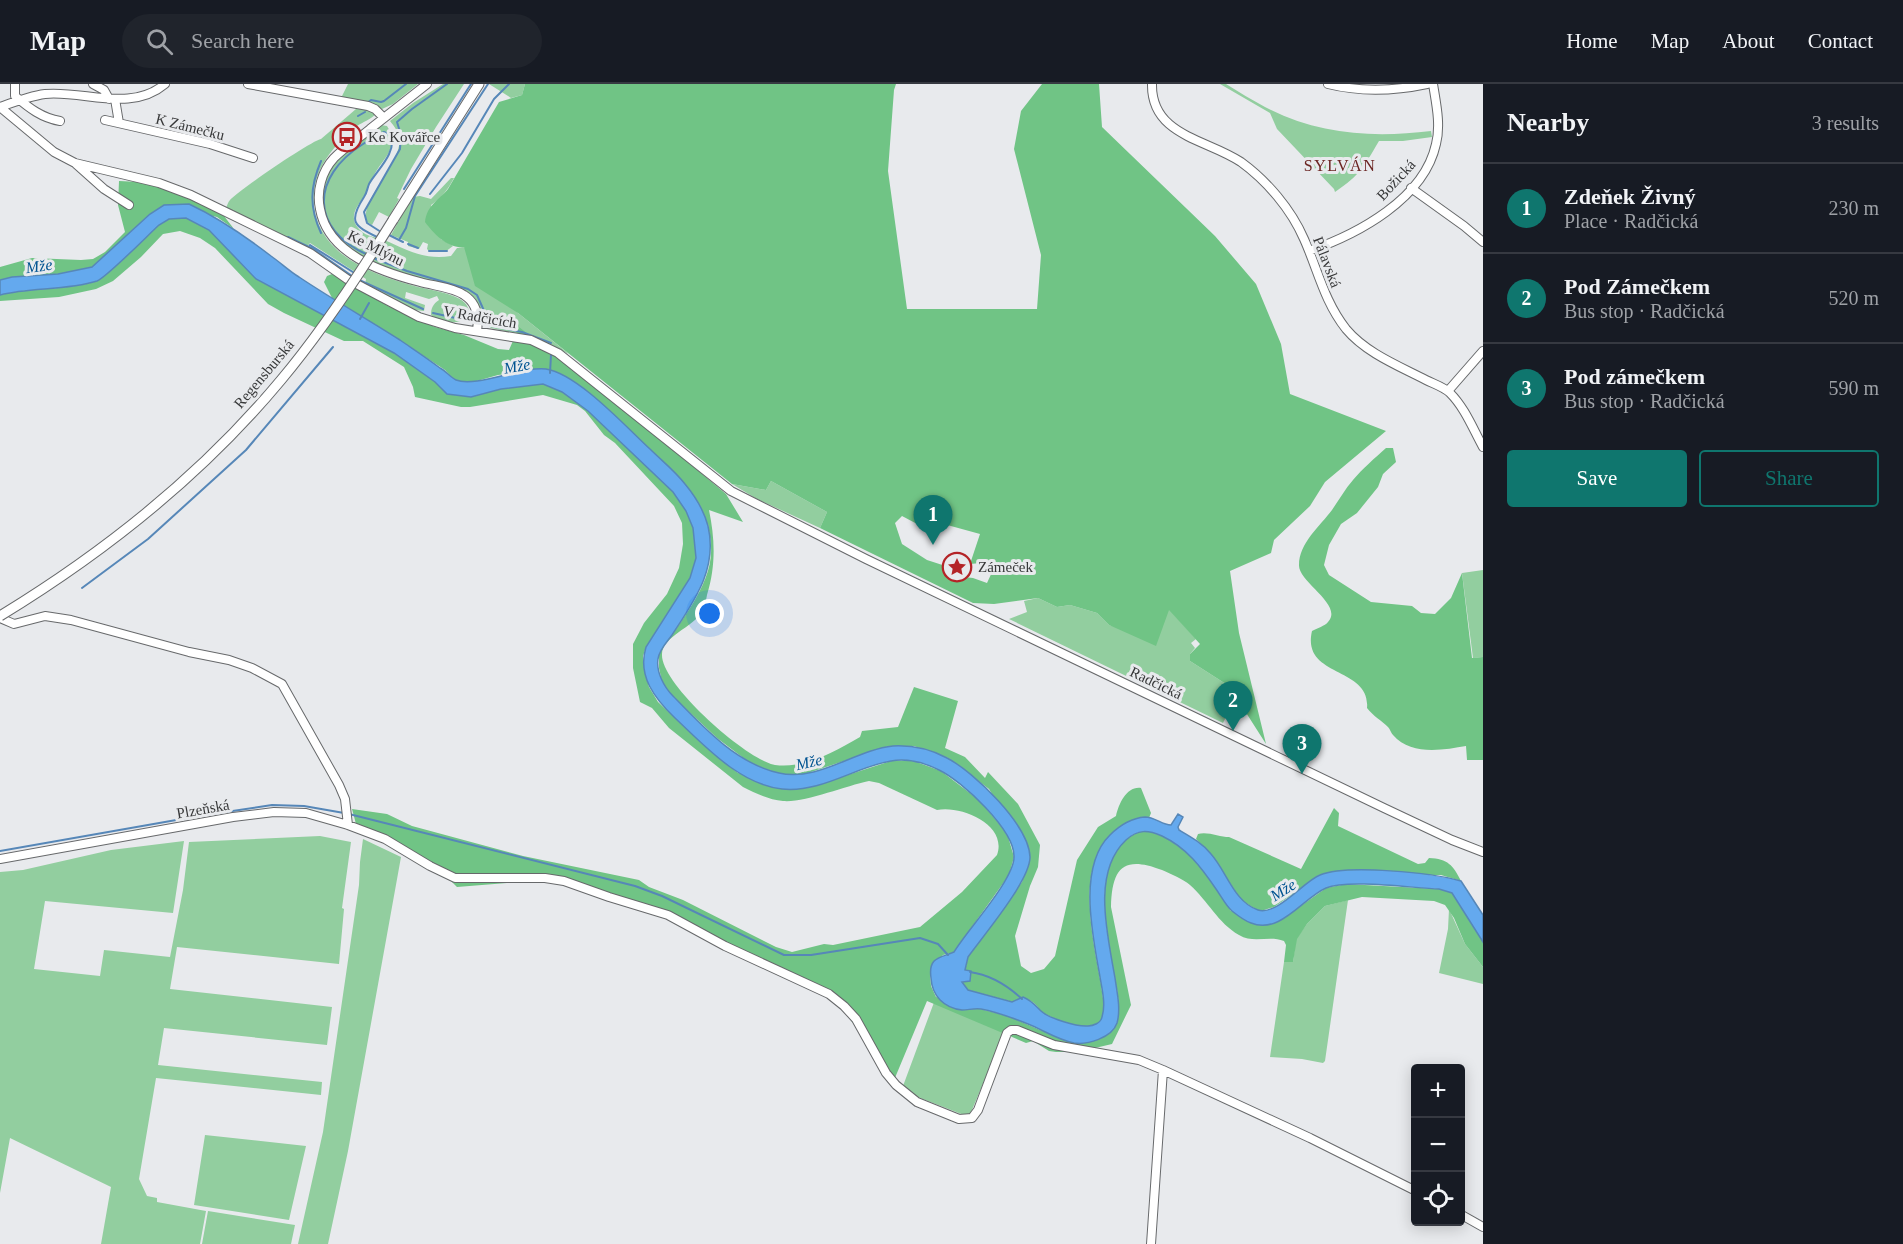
<!DOCTYPE html>
<meta charset="utf-8">
<style>
:root{--surface:#171b24;--page:#20242c;--text:#f1f3f6;--muted:#9ea1a6;--line:#363941;--accent:#0f766e}
body{margin:0;font-family:"Times New Roman",serif;background:var(--page);color:var(--text)}
.controls{position:absolute;right:18px;bottom:18px;display:grid;overflow:hidden;border-radius:6px;box-shadow:0 3px 15px #0003}
.controls button{width:54px;height:54px;display:grid;place-items:center;padding:0;border:0;border-bottom:2px solid var(--line);background:var(--surface);color:var(--text);font:30px sans-serif}
.you{position:absolute;left:710px;top:530px;width:21px;height:21px;margin:-15px;border:4px solid #fff;border-radius:50%;background:#1a73e8;box-shadow:0 0 0 9px #1a73e833}
.badge{display:grid;place-items:center;width:39px;height:39px;border-radius:50%;background:var(--accent);color:#fff;font-size:20px;font-weight:700}
.pin{position:absolute;translate:-50% -50px;filter:drop-shadow(0 2px 3px #0008)}
.pin::after{content:'';position:absolute;top:32px;width:21px;height:18px;background:inherit;clip-path:polygon(0 0,100% 0,50% 100%)}
.list{margin:0;padding:0;list-style:none}
h2{display:flex;justify-content:space-between;align-items:center;height:78px;margin:0;padding:0 24px;font-size:26px}
h2 small{font-size:20px;font-weight:400;color:var(--muted)}
.list li{display:grid;grid-template-columns:39px 1fr auto;gap:18px;align-items:center;box-sizing:border-box;height:90px;padding:0 24px;border-top:2px solid var(--line)}
.list b{display:block;font-size:22px;white-space:nowrap}
.list p{margin:0;font-size:20px;white-space:nowrap;color:var(--muted)}
.list em{font-size:20px;font-style:normal;color:var(--muted)}
.actions{display:flex;gap:12px;padding:18px 24px}
.actions a{flex:1;padding:14px 0;border:2px solid var(--accent);border-radius:6px;text-align:center;font-size:21px;color:var(--accent)}
.actions .main{background:var(--accent);color:#fff}
.icon{flex:none;width:33px;height:33px;fill:none;stroke:currentColor;stroke-width:2;stroke-linecap:round;stroke-linejoin:round}
.map{position:relative;flex:none;width:1483px;height:1160px;overflow:hidden}
header{display:flex;align-items:center;gap:36px;box-sizing:border-box;height:84px;padding:0 30px;background:var(--surface);border-bottom:2px solid var(--line)}
header strong{font-size:28px}
nav{display:flex;gap:33px;margin-inline-start:auto;font-size:21px}
.search{width:420px;height:54px;background:var(--page);display:flex;align-items:center;gap:15px;box-sizing:border-box;padding:0 21px;border-radius:33px;color:var(--muted);font-size:22px}
main{display:flex}
aside{flex:1;background:var(--surface)}
.map>svg:first-child{display:block}
.green{fill:#92ce9f}
.forest{fill:#70c485;fill-rule:evenodd}
.water{fill:#64a9ee;stroke:#5687b8;stroke-width:1.5}
.lines{fill:none;stroke-linecap:round;stroke-linejoin:round}
.stream{stroke:#5687b8;stroke-width:2}
.minor-casing{stroke:#67696b;stroke-width:10}
.major-casing{stroke:#67696b;stroke-width:11}
.minor{stroke:#fff;stroke-width:8}
.major{stroke:#fff;stroke-width:9}
.major-bridge-casing{stroke:#67696b;stroke-width:11;stroke-linecap:butt}
.major-bridge{stroke:#fff;stroke-width:9}
.labels{text-anchor:middle;dominant-baseline:central;stroke-width:6;stroke-linejoin:round;paint-order:stroke}
.street-label{font-size:15px;fill:#373839;stroke:#e8eaed}
.poi-label{font-size:15px;fill:#373839;stroke:#e8eaed;text-anchor:start}
.neighbourhood-label{font-size:16px;letter-spacing:1.5px;fill:#6b2522;stroke:#e8eaed}
.water-label{font-size:16px;font-style:italic;fill:#005391;stroke:#e8eaed}
</style>
<header>
<strong>Map</strong>
<div class="search"><svg class="icon" aria-label="search" viewBox="0 0 24 24"><circle cx="10" cy="10" r="6"/><path d="M15 15l6 6"/></svg>Search here</div>
<nav><a>Home</a><a>Map</a><a>About</a><a>Contact</a></nav>
</header>
<main>
<div class="map">
<svg width="1483" height="1160" viewBox="0 0 1483 1160">
<rect width="100%" height="100%" fill="#e8eaed"/>
<path class="green" d="M 348,0 L 418,0 L 393,20 L 382,25 L 375,21 L 341,14 Z
M 443,0 L 464,0 L 436,43 L 411,85 L 397,114 L 399,115 L 389,133 L 379,128 L 372,141 L 367,138 C 358,116 404,79 399,53 C 398,47 394,42 390,37 L 413,19 Z
M 489,0 L 525,0 L 522,11 L 511,14 Z
M 1220,0 L 1226,0 C 1239,8 1252,16 1265,23 C 1318,51 1374,54 1431,47 L 1432,53 L 1403,57 L 1379,57 C 1363,84 1361,90 1335,108 L 1334,105 L 1277,45 L 1270,29 Z
M 362,24 L 376,30 C 371,35 363,38 357,42 C 344,52 331,66 323,80 C 314,95 311,116 316,133 C 329,176 378,192 418,203 C 431,206 446,208 458,214 C 466,218 470,224 469,232 C 459,242 441,239 431,231 C 431,224 433,220 439,216 L 437,212 L 429,215 L 406,208 L 405,214 L 425,221 L 424,227 L 414,226 L 365,201 L 366,195 L 310,159 L 307,163 L 226,124 C 227,122 228,118 230,116 C 239,106 311,57 321,55 L 356,25 Z
M 381,41 L 387,42 C 401,63 383,74 374,91 C 370,98 367,108 364,112 C 357,123 348,133 359,145 C 367,154 379,153 389,158 C 410,168 428,176 451,172 L 457,164 L 464,163 L 518,229 L 569,270 L 533,253 L 491,244 C 477,230 485,216 462,205 C 417,194 325,177 323,119 C 323,106 325,95 332,84 C 343,67 365,54 381,41 Z
M 451,94 L 454,94 C 448,105 442,114 431,121 L 441,155 L 453,162 L 445,168 L 430,168 L 427,165 L 428,160 L 423,158 L 419,165 L 408,162 L 408,158 L 391,151 L 412,113 L 420,112 L 431,115 Z
M 771,397 L 827,428 L 820,444 L 757,415 L 732,400 L 766,406 Z
M 1483,486 L 1483,573 L 1473,574 L 1462,489 Z
M 1038,514 L 1057,523 L 1070,521 L 1097,529 L 1109,541 L 1116,543 L 1169,525 L 1196,555 L 1191,559 L 1195,564 L 1190,570 L 1190,577 L 1229,602 L 1236,613 L 1223,639 L 1009,535 L 1027,528 L 1024,517 Z
M 320,752 L 351,758 L 342,824 L 344,825 L 339,880 L 177,863 L 170,905 L 332,923 L 327,961 L 164,944 L 158,981 L 322,998 L 321,1011 L 156,994 L 139,1095 L 147,1112 L 157,1114 L 157,1118 L 206,1127 L 200,1160 L 101,1160 L 111,1103 L 10,1054 L 0,1109 L 0,788 L 23,786 L 111,766 L 184,757 L 173,829 L 45,817 L 34,885 L 100,892 L 104,866 L 170,873 L 183,806 L 189,758 Z
M 363,755 L 401,773 L 348,1067 L 328,1160 L 298,1160 L 323,1048 L 359,801 L 360,778 Z
M 1348,816 L 1325,977 L 1323,979 L 1302,975 L 1270,973 L 1284,878 L 1293,878 L 1296,855 L 1307,840 L 1325,822 Z
M 1449,825 L 1465,860 L 1483,883 L 1483,900 L 1439,889 L 1448,845 Z
M 936,913 L 1011,933 L 969,1033 L 910,1010 L 903,1002 Z
M 205,1051 L 306,1062 L 289,1136 L 194,1121 Z
M 208,1127 L 295,1141 L 291,1160 L 202,1160 Z"/>
<path class="forest" d="M 525,0 L 896,0 L 894,6 L 888,87 L 907,225 L 1037,225 L 1041,171 L 1014,65 L 1021,27 L 1042,0 L 1099,0 L 1102,43 L 1215,152 L 1256,200 L 1281,260 L 1290,310 L 1386,347 L 1325,398 L 1310,422 L 1274,456 L 1271,469 L 1230,487 L 1239,549 L 1266,660 L 1229,602 L 1190,577 L 1190,570 L 1200,560 L 1169,526 L 1156,562 L 1109,541 L 1097,529 L 1070,521 L 1057,523 L 1038,514 L 994,520 L 973,519 L 820,444 L 827,428 L 771,397 L 766,406 L 732,400 L 518,229 L 475,202 L 464,163 C 448,165 434,150 425,138 C 427,121 438,117 448,105 L 499,18 L 522,11 ZM 902,432 L 936,450 L 940,439 L 980,450 L 970,480 L 992,478 L 993,486 L 987,499 L 973,494 L 964,493 L 964,488 L 927,476 L 902,460 L 895,439 Z
M 119,97 L 159,99 L 224,132 L 234,145 L 217,133 L 164,121 L 150,130 L 92,183 L 58,190 L 12,193 L 0,196 L 0,183 L 32,174 L 81,176 L 93,175 L 105,168 L 125,148 L 118,121 Z
M 186,134 L 209,146 L 256,195 L 394,269 L 435,298 L 447,310 L 471,313 L 501,305 L 543,300 L 562,308 L 589,327 L 673,408 L 686,427 L 693,444 L 696,474 L 690,494 L 646,563 L 643,572 L 645,587 L 649,603 L 658,618 L 708,665 L 738,689 L 807,704 L 891,677 L 911,676 L 941,687 L 979,716 L 1007,749 L 1014,773 L 1009,791 L 954,868 L 943,871 L 930,887 L 931,902 L 936,913 L 962,926 L 979,925 L 1008,932 L 1054,952 L 1086,958 L 1098,955 L 1110,949 C 1113,939 1118,928 1118,918 C 1119,909 1115,899 1114,890 C 1107,849 1088,769 1139,748 C 1147,744 1152,748 1160,751 C 1195,768 1210,796 1231,827 L 1281,836 L 1326,804 L 1346,800 L 1439,805 L 1452,809 L 1483,858 L 1483,883 L 1465,860 L 1454,834 L 1445,821 L 1434,817 L 1362,813 L 1325,822 L 1307,840 L 1297,855 L 1293,878 L 1284,878 L 1286,861 L 1284,857 C 1269,851 1254,860 1239,851 C 1218,839 1208,817 1190,801 C 1183,795 1171,790 1162,786 C 1123,771 1112,784 1111,823 L 1131,921 L 1112,960 L 1078,968 L 1056,968 L 1049,967 L 1033,957 L 1026,959 L 927,917 L 892,1001 C 868,974 862,942 834,917 L 673,835 L 570,802 L 553,798 L 531,797 L 457,803 L 451,797 L 419,780 L 403,763 L 368,745 L 356,740 L 352,725 L 387,730 L 412,742 L 523,772 L 639,796 L 649,803 L 683,816 L 776,863 L 792,868 L 824,860 L 833,861 L 920,843 L 962,808 L 997,771 C 1008,740 960,721 937,726 L 879,699 L 869,697 C 845,702 804,719 783,717 C 769,716 755,709 743,703 L 669,644 L 652,624 L 640,618 L 633,584 L 633,560 L 644,539 L 667,510 L 679,484 L 683,460 L 682,439 L 674,422 L 615,359 L 604,351 L 585,327 L 577,321 L 543,311 L 470,323 L 461,323 L 415,313 L 413,303 L 404,283 L 363,257 L 344,257 L 284,229 L 268,220 L 215,164 L 200,154 L 180,147 L 163,150 L 141,173 L 113,197 L 96,205 L 59,213 L 0,217 L 0,211 C 31,203 65,207 97,197 C 107,193 148,151 159,141 L 169,135 Z
M 332,190 L 388,222 L 435,243 L 464,251 L 498,265 L 509,266 L 519,243 L 652,348 L 726,410 L 743,438 L 709,426 C 715,455 716,482 707,511 C 706,516 705,524 702,528 C 693,543 662,553 662,570 C 660,600 747,676 775,681 C 806,685 835,667 860,653 L 862,647 L 898,643 L 914,603 L 958,617 L 945,664 L 965,673 L 985,694 L 988,688 L 1018,720 L 1040,761 L 1038,783 L 1030,802 L 1015,852 L 1021,882 L 1031,889 L 1044,885 L 1055,872 L 1077,776 L 1098,743 L 1116,732 C 1119,719 1127,702 1141,704 L 1151,729 L 1149,734 C 1137,733 1126,742 1116,749 C 1073,776 1094,859 1101,900 C 1102,910 1107,929 1101,937 C 1090,950 1057,936 1045,930 C 1040,927 1039,924 1035,920 C 1032,917 1027,915 1023,913 L 1013,918 L 968,906 L 962,898 L 970,897 L 965,887 L 968,873 L 1022,798 L 1030,773 L 989,705 L 948,674 L 914,662 L 889,662 L 805,690 L 784,691 L 761,684 L 746,676 L 717,654 L 669,609 L 662,598 L 659,584 L 659,569 C 678,541 713,500 711,464 C 711,456 709,448 708,440 L 545,285 L 498,291 L 470,299 L 454,296 L 445,286 L 401,257 L 332,214 L 324,198 L 327,192 Z
M 1386,364 L 1393,364 L 1396,378 L 1383,390 L 1378,403 L 1357,429 L 1341,440 L 1329,461 L 1324,481 L 1329,491 L 1371,518 L 1412,522 L 1421,529 L 1435,530 L 1451,514 L 1462,489 L 1472,574 L 1483,573 L 1483,676 L 1467,676 L 1466,662 C 1443,666 1411,672 1393,651 C 1391,649 1390,645 1388,643 C 1381,636 1373,632 1367,624 C 1371,582 1301,594 1312,547 C 1317,544 1325,542 1328,538 C 1344,521 1298,498 1299,481 C 1299,459 1320,442 1332,426 C 1339,416 1345,405 1353,396 C 1362,385 1375,374 1386,364 Z
M 1334,724 L 1339,729 L 1338,742 L 1418,780 L 1425,779 L 1429,774 C 1448,775 1453,781 1461,797 L 1441,791 L 1320,791 L 1274,823 L 1264,826 L 1257,826 L 1241,816 L 1212,771 L 1196,755 L 1198,750 C 1207,747 1220,753 1229,753 L 1301,785 Z"/>
<path class="water" d="M 189,120 C 219,134 245,152 271,172 C 281,179 289,187 299,193 C 332,215 367,235 400,256 C 413,265 427,274 440,284 C 446,287 451,294 456,296 C 476,304 522,282 546,285 C 578,290 626,343 650,365 C 661,376 675,387 685,400 C 695,412 704,427 708,442 C 718,485 694,517 672,551 C 667,558 659,566 658,575 C 656,588 664,603 673,612 C 703,643 737,680 779,689 C 818,698 855,666 893,662 C 912,661 930,665 947,674 C 974,688 1029,741 1030,773 C 1030,797 983,852 968,873 L 965,886 L 971,887 L 970,897 L 962,898 L 968,906 L 1012,918 L 1023,913 C 1031,916 1035,921 1041,927 C 1048,934 1077,943 1088,942 C 1093,942 1101,939 1102,933 C 1106,921 1102,905 1100,893 C 1093,853 1077,783 1110,751 C 1119,742 1132,734 1145,733 C 1155,733 1162,741 1171,741 L 1178,730 L 1183,733 L 1178,743 L 1179,746 C 1191,753 1202,759 1211,770 C 1227,788 1234,818 1258,826 C 1277,832 1304,797 1320,791 C 1347,780 1433,789 1461,797 L 1483,831 L 1483,858 L 1452,809 L 1439,805 C 1412,804 1348,795 1326,804 C 1303,814 1280,851 1251,839 C 1245,837 1237,831 1232,827 C 1226,822 1221,812 1216,805 C 1201,783 1187,764 1162,752 C 1148,746 1138,745 1126,756 C 1091,789 1108,852 1115,894 C 1117,908 1121,925 1117,939 C 1112,954 1087,961 1074,959 C 1058,956 1043,946 1028,940 C 1013,934 997,928 981,925 C 975,924 968,926 962,926 C 944,924 932,912 931,894 C 928,873 940,874 954,868 C 967,846 1014,796 1014,773 C 1015,746 962,697 939,686 C 925,679 908,674 891,677 C 855,683 821,709 782,705 C 739,700 705,662 675,634 C 655,615 637,592 646,563 L 690,494 L 696,474 L 693,444 L 686,427 L 673,408 L 588,327 L 562,308 L 543,300 L 501,305 L 471,313 L 447,310 L 435,298 L 394,269 L 256,195 L 209,146 L 186,134 L 169,135 L 159,141 C 148,151 107,193 97,197 C 65,207 31,203 0,211 L 0,196 L 12,193 L 58,190 L 92,183 L 150,130 L 164,121 Z"/>
<g class="lines">
<path class="stream" d="M 367,19 L 371,16 L 381,18 L 384,17 L 406,0
M 358,32 L 365,28
M 321,77 C 310,103 309,123 321,149
M 404,105 L 471,0
M 430,110 L 462,69 L 494,15 L 509,0
M 381,148 L 367,139 L 364,128 L 400,65 L 401,51 L 397,38 L 412,25 L 447,0
M 387,150 L 403,158
M 288,153 L 313,165 L 352,192
M 399,156 L 406,144 L 415,112 L 488,0
M 408,160 L 418,164
M 309,163 L 310,161 L 356,190
M 429,167 L 447,167
M 368,171 C 309,145 311,93 363,60 C 370,56 377,51 384,48 L 391,51 C 397,69 377,86 369,100 C 367,105 367,109 364,113 C 347,139 355,142 379,154
M 373,174 L 407,187 L 468,205 L 477,211 L 489,238 L 492,242 L 522,248 L 551,259
M 357,195 L 423,225
M 433,229 L 460,235 L 467,231
M 360,235 L 369,219
M 550,289 L 551,271
M 82,504 L 148,455 L 246,366 L 333,263
M 349,730 L 635,802 L 662,812 L 784,871 L 811,871 L 920,854 L 938,860 L 948,871
M 0,767 L 199,732 L 272,721 L 304,722 L 344,729
M 970,888 C 991,891 1007,901 1022,915"/>
<g class="minor-casing">
<path id="minor" d="M 15,0 L 15,12 C 29,24 42,34 60,37
M 93,0 L 104,6 L 109,15
M 248,0 L 368,22 L 375,25 L 384,34
M 427,0 C 408,15 389,30 370,45 C 358,55 345,63 334,74 C 322,87 316,107 320,125 C 328,170 381,188 420,198 C 434,202 452,203 464,211 C 477,219 479,233 477,247
M 1152,0 C 1151,52 1207,55 1241,78 C 1267,97 1291,125 1304,155 C 1318,186 1324,217 1346,245 C 1366,269 1399,282 1426,296 C 1434,300 1444,303 1450,309 C 1465,324 1473,345 1483,363
M 1328,0 C 1360,8 1394,7 1427,0
M 115,15 L 119,39
M 0,23 L 54,68 L 75,79 L 159,99 L 191,111 L 310,169 L 347,195 L 419,233 L 455,244 L 531,256 L 558,269 L 731,407 L 866,475 L 1384,724 L 1452,756 L 1483,768
M 0,23 C 14,18 30,12 45,10 C 84,6 131,29 165,0
M 105,36 L 210,60 L 253,74
M 76,80 L 104,105 L 129,121
M 1411,104 L 1464,142 L 1483,158
M 1309,167 C 1358,150 1424,115 1436,60 C 1441,41 1436,19 1433,0
M 1448,307 L 1483,267
M 0,534 L 14,540 L 45,532 L 71,536 L 189,568 L 229,576 L 252,584 L 282,600 L 339,701 L 345,715 L 348,741
M 0,775 L 233,733 L 274,728 L 306,729 L 348,741 L 385,755 L 430,782 L 455,794 L 545,794 L 564,797 L 609,813 L 668,831 L 725,862 L 829,910 L 844,922 L 856,935 L 886,989 L 896,1001 L 917,1018 L 959,1035 L 972,1034 L 978,1026 L 1007,949 L 1011,946 L 1017,946 L 1054,961 L 1139,976 L 1163,986 L 1310,1054 L 1416,1107
M 1460,1130 L 1483,1143
M 1151,1160 L 1163,986"/>
</g>
<g class="major-casing">
<path id="major" d="M 393,136 L 479,0"/>
</g>
<use href="#minor" class="minor"/>
<use href="#major" class="major"/>
<g class="major-bridge-casing">
<path id="major-bridge" d="M 0,532 C 105,468 202,391 281,296 C 323,246 359,191 393,136"/>
</g>
<use href="#major-bridge" class="major-bridge"/>
</g>
<defs>
<g id="bus-ring" transform="scale(1.5)"><circle r="9.5" fill="#e8eaed" stroke="#b42427" stroke-width="1.5"/><path d="M-5-6H5V4H4V6H2V4H-2V6H-4V4H-5ZM-3.5-4V0h7V-4ZM-3.5 1.2v1.5H-2V1.2ZM2 1.2v1.5H3.5V1.2Z" fill="#b42427"/></g>
<g id="sight-ring" transform="scale(1.5)"><circle r="9.5" fill="#e8eaed" stroke="#b42427" stroke-width="1.5"/><path d="M0-6L1.8-2.2L6-1.7L2.9 1.2L3.7 5.4L0 3.3L-3.7 5.4L-2.9 1.2L-6-1.7L-1.8-2.2Z" fill="#b42427"/></g>
</defs>
<g fill-rule="evenodd">
<use href="#bus-ring" x="347" y="53"/>
<use href="#sight-ring" x="957" y="483"/>
</g>
<g class="labels">
<g class="street-label">
<text transform="translate(190 43) rotate(14)">K Zámečku</text>
<text transform="translate(1396 96) rotate(-47)">Božická</text>
<text transform="translate(376 164) rotate(27)">Ke Mlýnu</text>
<text transform="translate(1327 178) rotate(69)">Pálavská</text>
<text transform="translate(480 233) rotate(10)">V Radčicích</text>
<text transform="translate(264 290) rotate(-50)">Regensburská</text>
<text transform="translate(1156 599) rotate(26)">Radčická</text>
<text transform="translate(203 725) rotate(-10)">Plzeňská</text>
</g>
<g class="poi-label">
<text x="368" y="53">Ke Kovářce</text>
<text x="978" y="483">Zámeček</text>
</g>
<g class="neighbourhood-label">
<text x="1340" y="81">SYLVÁN</text>
</g>
<g class="water-label">
<text transform="translate(39 182) rotate(-8)">Mže</text>
<text transform="translate(517 282) rotate(-10)">Mže</text>
<text transform="translate(809 678) rotate(-13)">Mže</text>
<text transform="translate(1283 806) rotate(-33)">Mže</text>
</g>
</g>
</svg>
<div class="controls">
<button>+</button>
<button>−</button>
<button><svg class="icon" aria-label="locate" viewBox="0 0 24 24"><circle cx="12" cy="12" r="6"/><path d="M12 2v4M12 18v4M2 12h4M18 12h4"/></svg></button>
</div>
<div class="you"></div>
<div class="pin badge" style="left:933px;top:461px">1</div>
<div class="pin badge" style="left:1233px;top:647px">2</div>
<div class="pin badge" style="left:1302px;top:690px">3</div>
</div>
<aside>
<h2>Nearby<small>3 results</small></h2>
<ul class="list">
<li><span class="badge">1</span><div><b>Zdeňek Živný</b><p>Place · Radčická</p></div><em>230 m</em></li>
<li><span class="badge">2</span><div><b>Pod Zámečkem</b><p>Bus stop · Radčická</p></div><em>520 m</em></li>
<li><span class="badge">3</span><div><b>Pod zámečkem</b><p>Bus stop · Radčická</p></div><em>590 m</em></li>
</ul>
<div class="actions"><a class="main">Save</a><a>Share</a></div>
</aside>
</main>
